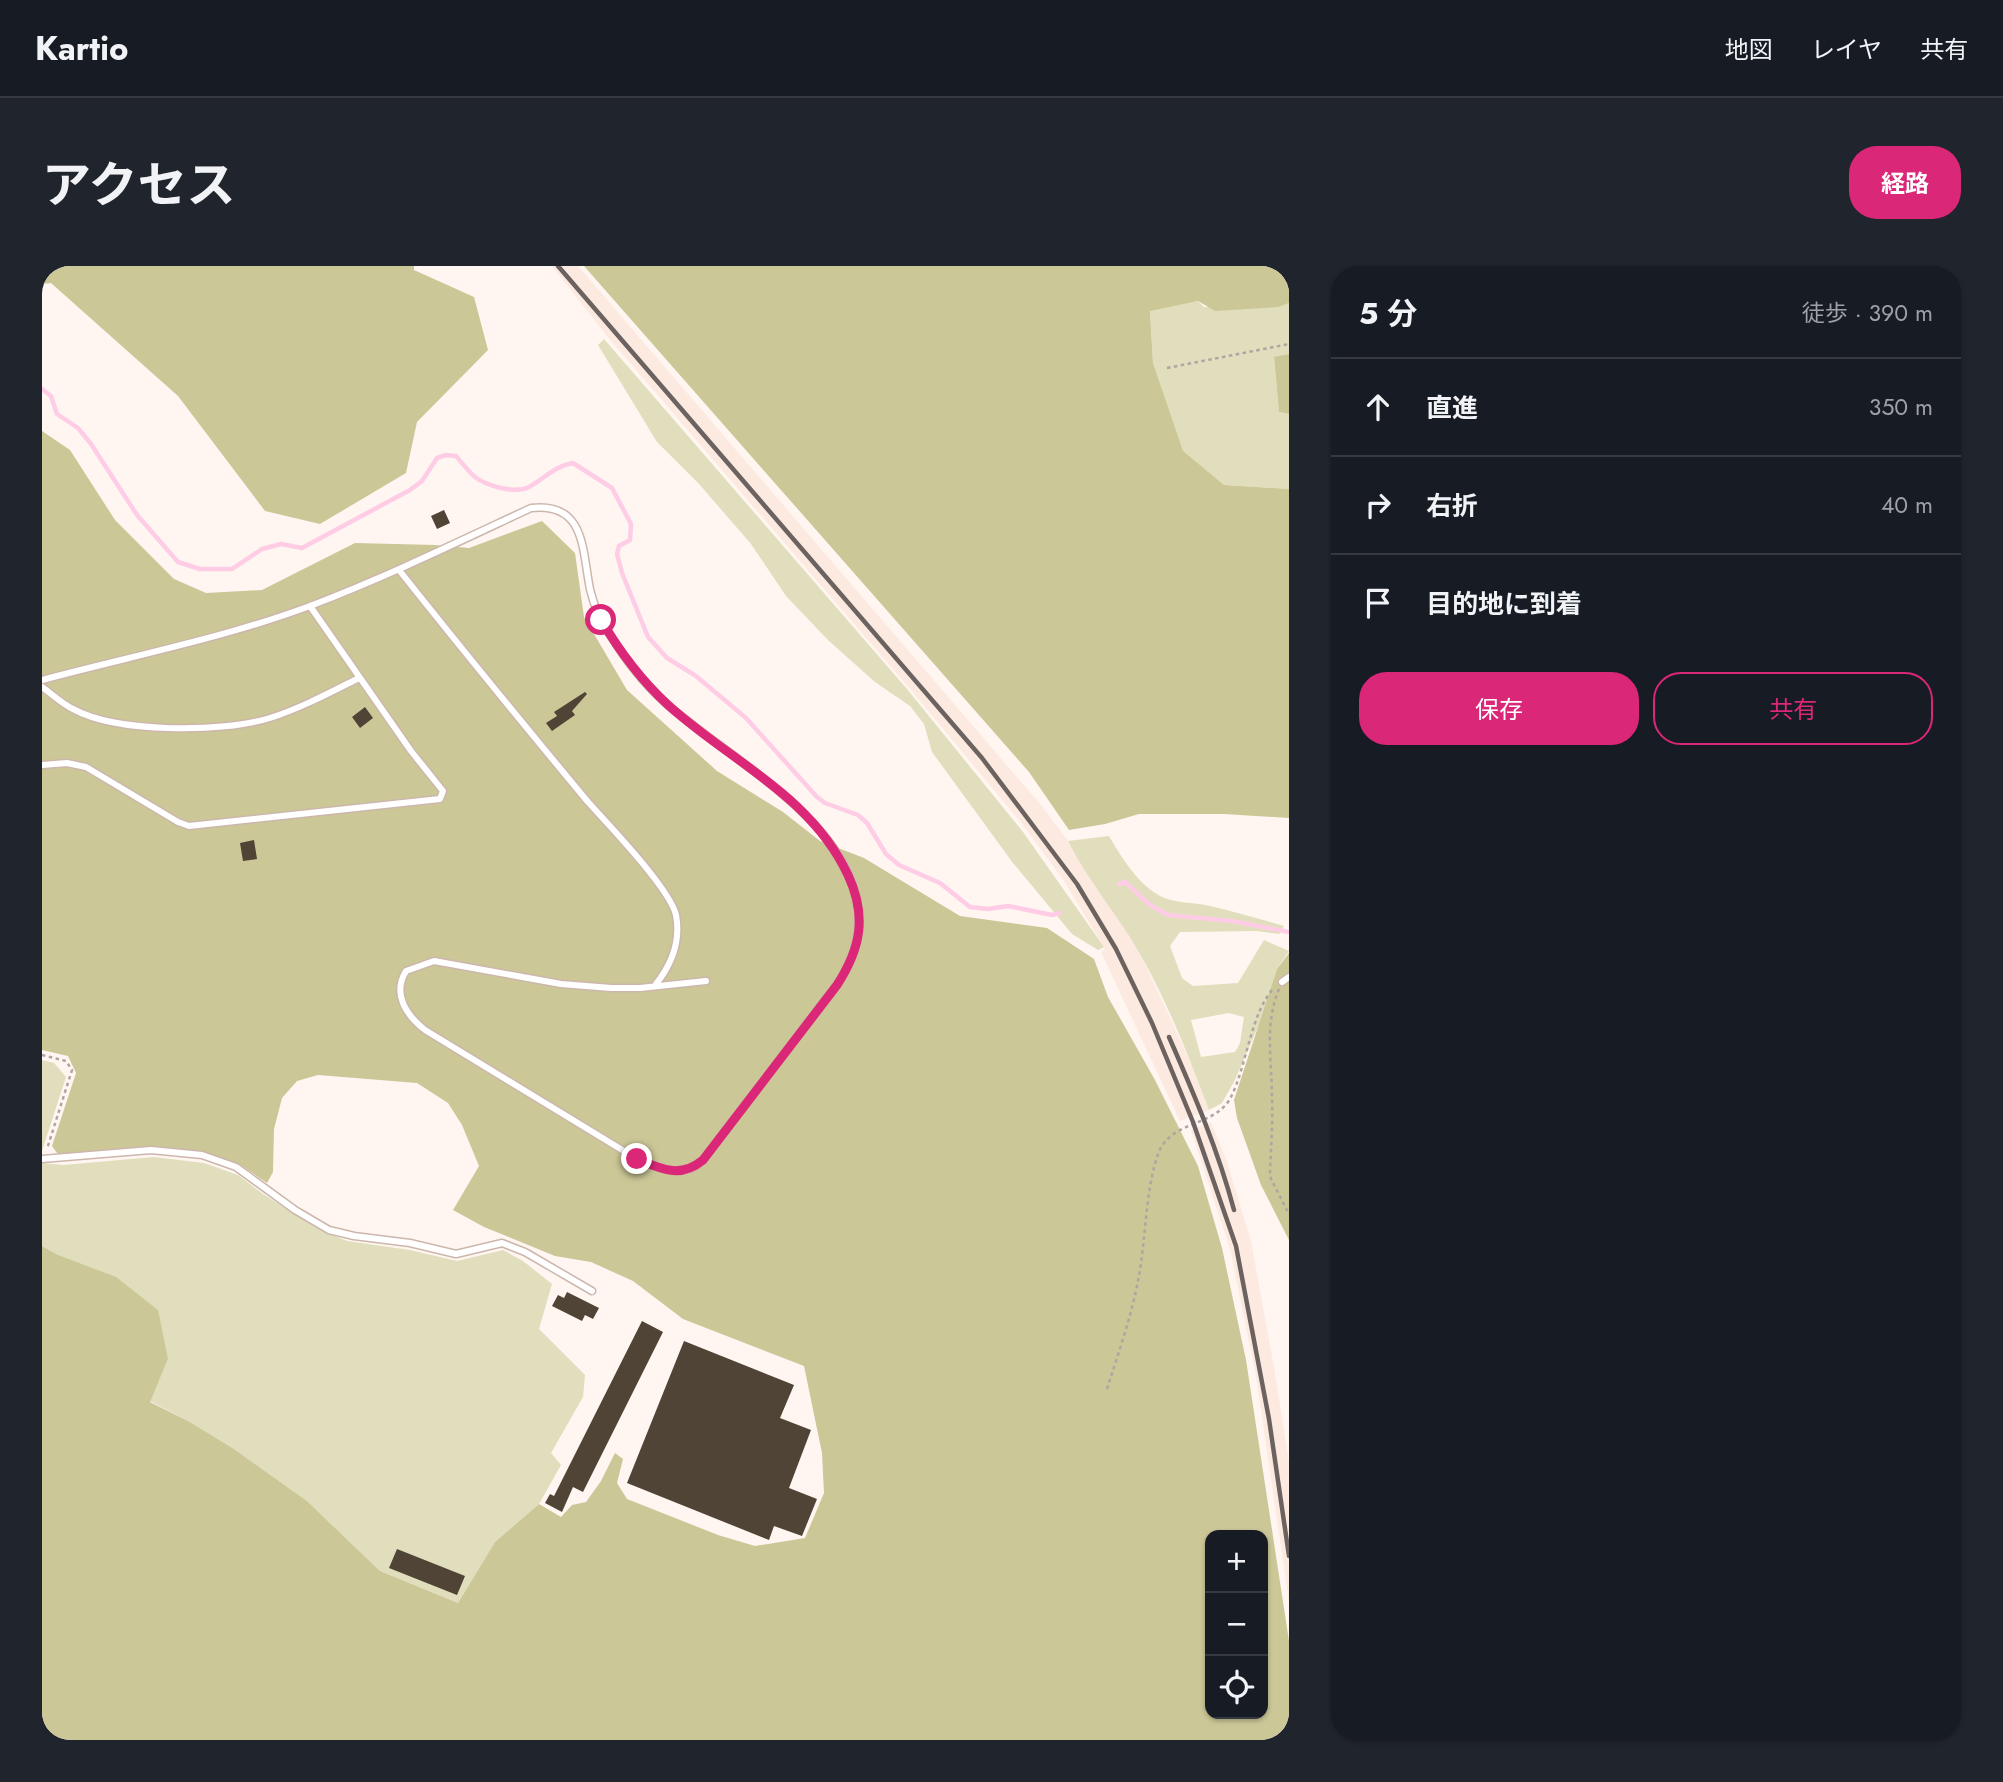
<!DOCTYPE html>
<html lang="ja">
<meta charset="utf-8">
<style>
:root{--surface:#171b24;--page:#20242c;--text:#f1f3f6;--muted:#9ea1a6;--line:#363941;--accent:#db2777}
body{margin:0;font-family:Jost,"Noto Sans JP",sans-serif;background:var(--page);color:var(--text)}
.controls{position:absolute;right:21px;bottom:21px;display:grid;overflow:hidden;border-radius:14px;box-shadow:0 2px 5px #0004}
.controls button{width:63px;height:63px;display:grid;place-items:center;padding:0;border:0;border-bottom:2px solid var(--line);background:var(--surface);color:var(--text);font:35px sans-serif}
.stop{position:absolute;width:21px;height:21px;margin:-16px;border:5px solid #db2777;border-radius:50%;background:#fff}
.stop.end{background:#db2777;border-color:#fff;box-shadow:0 2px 7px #0008}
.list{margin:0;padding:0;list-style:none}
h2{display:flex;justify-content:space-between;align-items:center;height:91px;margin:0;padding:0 28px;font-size:30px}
h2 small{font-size:23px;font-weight:400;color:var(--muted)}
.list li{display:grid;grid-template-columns:46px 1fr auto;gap:21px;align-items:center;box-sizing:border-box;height:98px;padding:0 28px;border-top:2px solid var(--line)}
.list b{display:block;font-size:26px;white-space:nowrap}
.list em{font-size:23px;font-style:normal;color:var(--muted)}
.actions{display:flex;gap:14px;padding:21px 28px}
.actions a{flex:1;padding:16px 0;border:2px solid var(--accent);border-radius:28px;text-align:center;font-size:24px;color:var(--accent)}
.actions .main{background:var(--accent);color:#fff}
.icon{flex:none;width:38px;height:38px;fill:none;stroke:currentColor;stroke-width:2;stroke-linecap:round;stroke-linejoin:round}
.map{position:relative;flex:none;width:1247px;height:1474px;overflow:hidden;border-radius:28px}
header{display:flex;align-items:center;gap:42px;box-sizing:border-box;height:98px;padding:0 35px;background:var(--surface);border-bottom:2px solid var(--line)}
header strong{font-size:33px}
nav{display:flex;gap:38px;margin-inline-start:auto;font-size:24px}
.intro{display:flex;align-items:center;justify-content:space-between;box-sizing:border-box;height:168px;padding:0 42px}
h1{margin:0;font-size:49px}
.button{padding:18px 32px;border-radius:28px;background:var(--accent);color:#fff;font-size:24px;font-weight:700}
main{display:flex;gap:42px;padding:0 42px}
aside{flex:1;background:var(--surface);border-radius:28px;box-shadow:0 2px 5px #0004}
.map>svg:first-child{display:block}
.built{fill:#fceae1}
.green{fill:#e0debc;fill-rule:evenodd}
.forest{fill:#cbc797;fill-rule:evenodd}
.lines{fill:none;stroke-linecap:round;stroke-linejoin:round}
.stream{stroke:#fecde5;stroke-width:4.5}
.building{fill:#4f4435}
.service-casing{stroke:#cdb7ad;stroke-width:9}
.path{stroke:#afa5a2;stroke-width:2.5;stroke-dasharray:3.5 3.5;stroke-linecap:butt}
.service{stroke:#fff;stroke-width:6}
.rail{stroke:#6c6360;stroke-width:4.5}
.route{stroke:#db2777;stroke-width:9}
</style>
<header>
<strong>Kartio</strong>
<nav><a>地図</a><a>レイヤ</a><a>共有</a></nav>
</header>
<div class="intro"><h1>アクセス</h1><a class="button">経路</a></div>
<main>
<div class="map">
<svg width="1247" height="1474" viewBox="0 0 1247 1474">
<rect width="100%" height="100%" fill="#fff5f1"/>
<path class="built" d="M 510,0 L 536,0 L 999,539 L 1026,575 L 1098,687 L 1148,795 L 1167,844 L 1138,855 L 1059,686 L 1063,683 L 1022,615 L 981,559 L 867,422 L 564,69 Z
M 1169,856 L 1185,896 L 1209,975 L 1233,1107 L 1247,1196 L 1247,1336 L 1214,1110 L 1188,983 L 1149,864 Z"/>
<path class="green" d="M 1156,35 L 1162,41 L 1237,41 L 1247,37 L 1247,88 L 1232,92 L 1237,146 L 1247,148 L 1247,223 L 1182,219 L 1140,185 L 1111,97 L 1108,44 Z
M 562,73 L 865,423 L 981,566 L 1062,681 L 1056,684 L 1030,668 L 971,597 L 890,486 L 882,458 L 868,440 L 833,416 L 786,374 L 744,330 L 709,278 L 658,219 L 615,176 L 556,79 Z
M 1067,570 C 1080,592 1096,619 1120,631 C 1136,638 1153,636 1168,640 C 1193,646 1218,653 1242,660 L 1237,668 L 1214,665 L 1138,666 L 1128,680 L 1140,712 L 1151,720 L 1196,717 L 1222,674 L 1247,685 L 1235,703 L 1218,756 L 1193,814 L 1180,837 L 1167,844 C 1147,791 1126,737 1098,688 C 1076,649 1046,615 1026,575 ZM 1187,747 L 1202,751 L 1198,777 L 1193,786 L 1159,791 L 1149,754 Z
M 0,794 L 12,797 L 24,811 L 0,885 Z
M 112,891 L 162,897 L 196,909 L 221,928 L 276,963 L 305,975 L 368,984 L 415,995 L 461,984 L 481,995 L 510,1018 L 497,1063 L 543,1109 L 541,1131 L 509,1187 L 519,1199 L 497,1238 L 453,1276 L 416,1337 L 338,1305 L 265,1235 L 192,1183 L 148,1156 L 108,1135 L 126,1093 L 16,989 L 0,980 L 0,897 L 21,899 Z"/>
<path class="forest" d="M 0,0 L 372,0 L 372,4 L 432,31 L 446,84 L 375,156 L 364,207 L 278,258 L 223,245 L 136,130 L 9,17 L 0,18 Z
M 542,0 L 1247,0 L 1247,37 L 1237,41 L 1173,45 L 1156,35 L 1108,45 L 1111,97 L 1141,185 L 1182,219 L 1247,223 L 1247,552 L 1182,548 L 1097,548 L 1063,558 L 1027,564 L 987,506 Z
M 1247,88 L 1247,148 L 1237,146 L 1232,91 Z
M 0,165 L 28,184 L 73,254 L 132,313 L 164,327 L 220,324 L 313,277 L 393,279 L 427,282 L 500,255 L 533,287 L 542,351 L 585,424 L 675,505 L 741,546 L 778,575 L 822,592 L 918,650 L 1005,662 L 1052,693 L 1066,731 L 1113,814 L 1156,900 L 1180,982 L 1204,1094 L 1247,1375 L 1247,1474 L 0,1474 L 0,980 L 16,989 L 74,1011 L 116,1044 L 126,1093 L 108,1136 L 148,1156 L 192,1183 L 265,1235 L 338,1305 L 416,1337 L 453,1276 L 497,1238 L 519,1251 L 530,1239 L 544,1236 L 559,1215 L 573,1187 L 581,1193 L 575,1217 L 585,1233 L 676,1269 L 713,1280 L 763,1272 L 782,1227 L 780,1187 L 762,1100 L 641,1053 L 591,1015 L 549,996 L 513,990 L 442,961 L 411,944 L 437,900 L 420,859 L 406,837 L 375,817 L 276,809 L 255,815 L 240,832 L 232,863 L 231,906 L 225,917 L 197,898 L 144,885 L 24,888 L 15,887 L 10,880 L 34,807 L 26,790 L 0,784 ZM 1168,1269 L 1221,1269 L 1221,1448 L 1168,1448 Z
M 1247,687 L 1247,974 L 1219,919 L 1195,852 L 1192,834 L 1235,703 Z"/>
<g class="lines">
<path class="stream" d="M 0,123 L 9,130 L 15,148 L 36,162 L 49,178 L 95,249 L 136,296 L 158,303 L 190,303 L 220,283 L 239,278 L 260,282 L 368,224 L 380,215 L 395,192 L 404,189 L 414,190 C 420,197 426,205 433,211 C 445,220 473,228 487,221 C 503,212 513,200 531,197 L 570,222 L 589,258 L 588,274 L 577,280 L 575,288 L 580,307 L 606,371 L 625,392 L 654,410 L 704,452 L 775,531 L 783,537 L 816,549 L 825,557 L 844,588 L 857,599 L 898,617 L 928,641 L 946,643 L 966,640 L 1010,649 L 1018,647
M 1077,618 L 1083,616 L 1108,639 L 1126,649 L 1190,655 L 1247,666"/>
</g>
<path class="building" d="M 402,244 L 408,257 L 395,263 L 389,250 Z
M 543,426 L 545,428 L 530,445 L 533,449 L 510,465 L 504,457 L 515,450 L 512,446 Z
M 323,441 L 331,452 L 318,462 L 310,451 Z
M 212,574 L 215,593 L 201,595 L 198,577 Z
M 525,1026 L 557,1042 L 551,1053 L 543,1049 L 540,1055 L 510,1040 L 516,1029 L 522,1032 Z
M 600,1055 L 621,1066 L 541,1226 L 531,1221 L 520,1246 L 503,1237 L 508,1228 L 512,1230 Z
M 642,1075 L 752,1119 L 738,1152 L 769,1164 L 747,1222 L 775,1233 L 760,1270 L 732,1260 L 727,1274 L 585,1217 Z
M 355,1283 L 423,1310 L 415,1329 L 347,1302 Z"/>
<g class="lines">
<g class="service-casing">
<path id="service" d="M 357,304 C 419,382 482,459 546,536 C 567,559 628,623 634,649 C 639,675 629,699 614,718
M 0,414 C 90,390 182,372 268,340 C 344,311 416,276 489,242 C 544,236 540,284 548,323 C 551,336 557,351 564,362 C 581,391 601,418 627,440 C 706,508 877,592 795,719 L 661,894 L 651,902 L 639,905 L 621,903 L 595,893 L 383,764 C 364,749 350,728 364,705 L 392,695 L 519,718 L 569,722 L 598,722 L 664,715
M 0,421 C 10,428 20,438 31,443 C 75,467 180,467 228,452 C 259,442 287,427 317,412
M 0,499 L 25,497 L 44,501 L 136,556 L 147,560 L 398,533 L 401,525 L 369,485 L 268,340
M 1240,716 L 1247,711
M 0,893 L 109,884 L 160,889 L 194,901 L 253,944 L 287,964 L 312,970 L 368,977 L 414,988 L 460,977 L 483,986 L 550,1025"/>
</g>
<path class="path" d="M 1125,102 L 1247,78
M 1237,723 C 1222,759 1230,795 1230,833 C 1231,857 1229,881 1228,905 L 1229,913 L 1247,948
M 0,789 L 24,795 L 30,804 L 5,883
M 1065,1123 C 1076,1088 1089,1052 1096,1015 C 1104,976 1103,925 1116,888 C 1129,853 1173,862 1189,831 C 1205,799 1209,746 1232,722"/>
<use href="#service" class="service"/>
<path class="rail" d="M 516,0 L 940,492 L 1035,618 L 1074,683 L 1110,757 L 1151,856 L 1194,980 L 1227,1153 L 1247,1290
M 1127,771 C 1152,828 1176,884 1192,944"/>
</g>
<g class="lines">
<path class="route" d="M 559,354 C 578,386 598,413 625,438 C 687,495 768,528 806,609 C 825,650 819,682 795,719 L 661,894 C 638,913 619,903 595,893"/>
</g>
</svg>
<div class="controls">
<button>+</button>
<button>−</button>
<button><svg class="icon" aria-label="locate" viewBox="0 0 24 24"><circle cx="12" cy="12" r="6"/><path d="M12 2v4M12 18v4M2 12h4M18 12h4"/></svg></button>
</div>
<div class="stop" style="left:559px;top:354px"></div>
<div class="stop end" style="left:595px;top:893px"></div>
</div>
<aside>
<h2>5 分<small>徒歩 · 390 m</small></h2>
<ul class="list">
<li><svg class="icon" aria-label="ahead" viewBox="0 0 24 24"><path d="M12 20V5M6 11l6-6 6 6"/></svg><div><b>直進</b></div><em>350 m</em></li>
<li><svg class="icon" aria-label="right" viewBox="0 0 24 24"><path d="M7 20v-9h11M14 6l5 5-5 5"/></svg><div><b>右折</b></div><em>40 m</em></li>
<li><svg class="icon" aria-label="arrive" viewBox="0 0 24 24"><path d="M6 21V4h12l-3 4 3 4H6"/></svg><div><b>目的地に到着</b></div></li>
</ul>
<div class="actions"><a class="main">保存</a><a>共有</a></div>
</aside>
</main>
